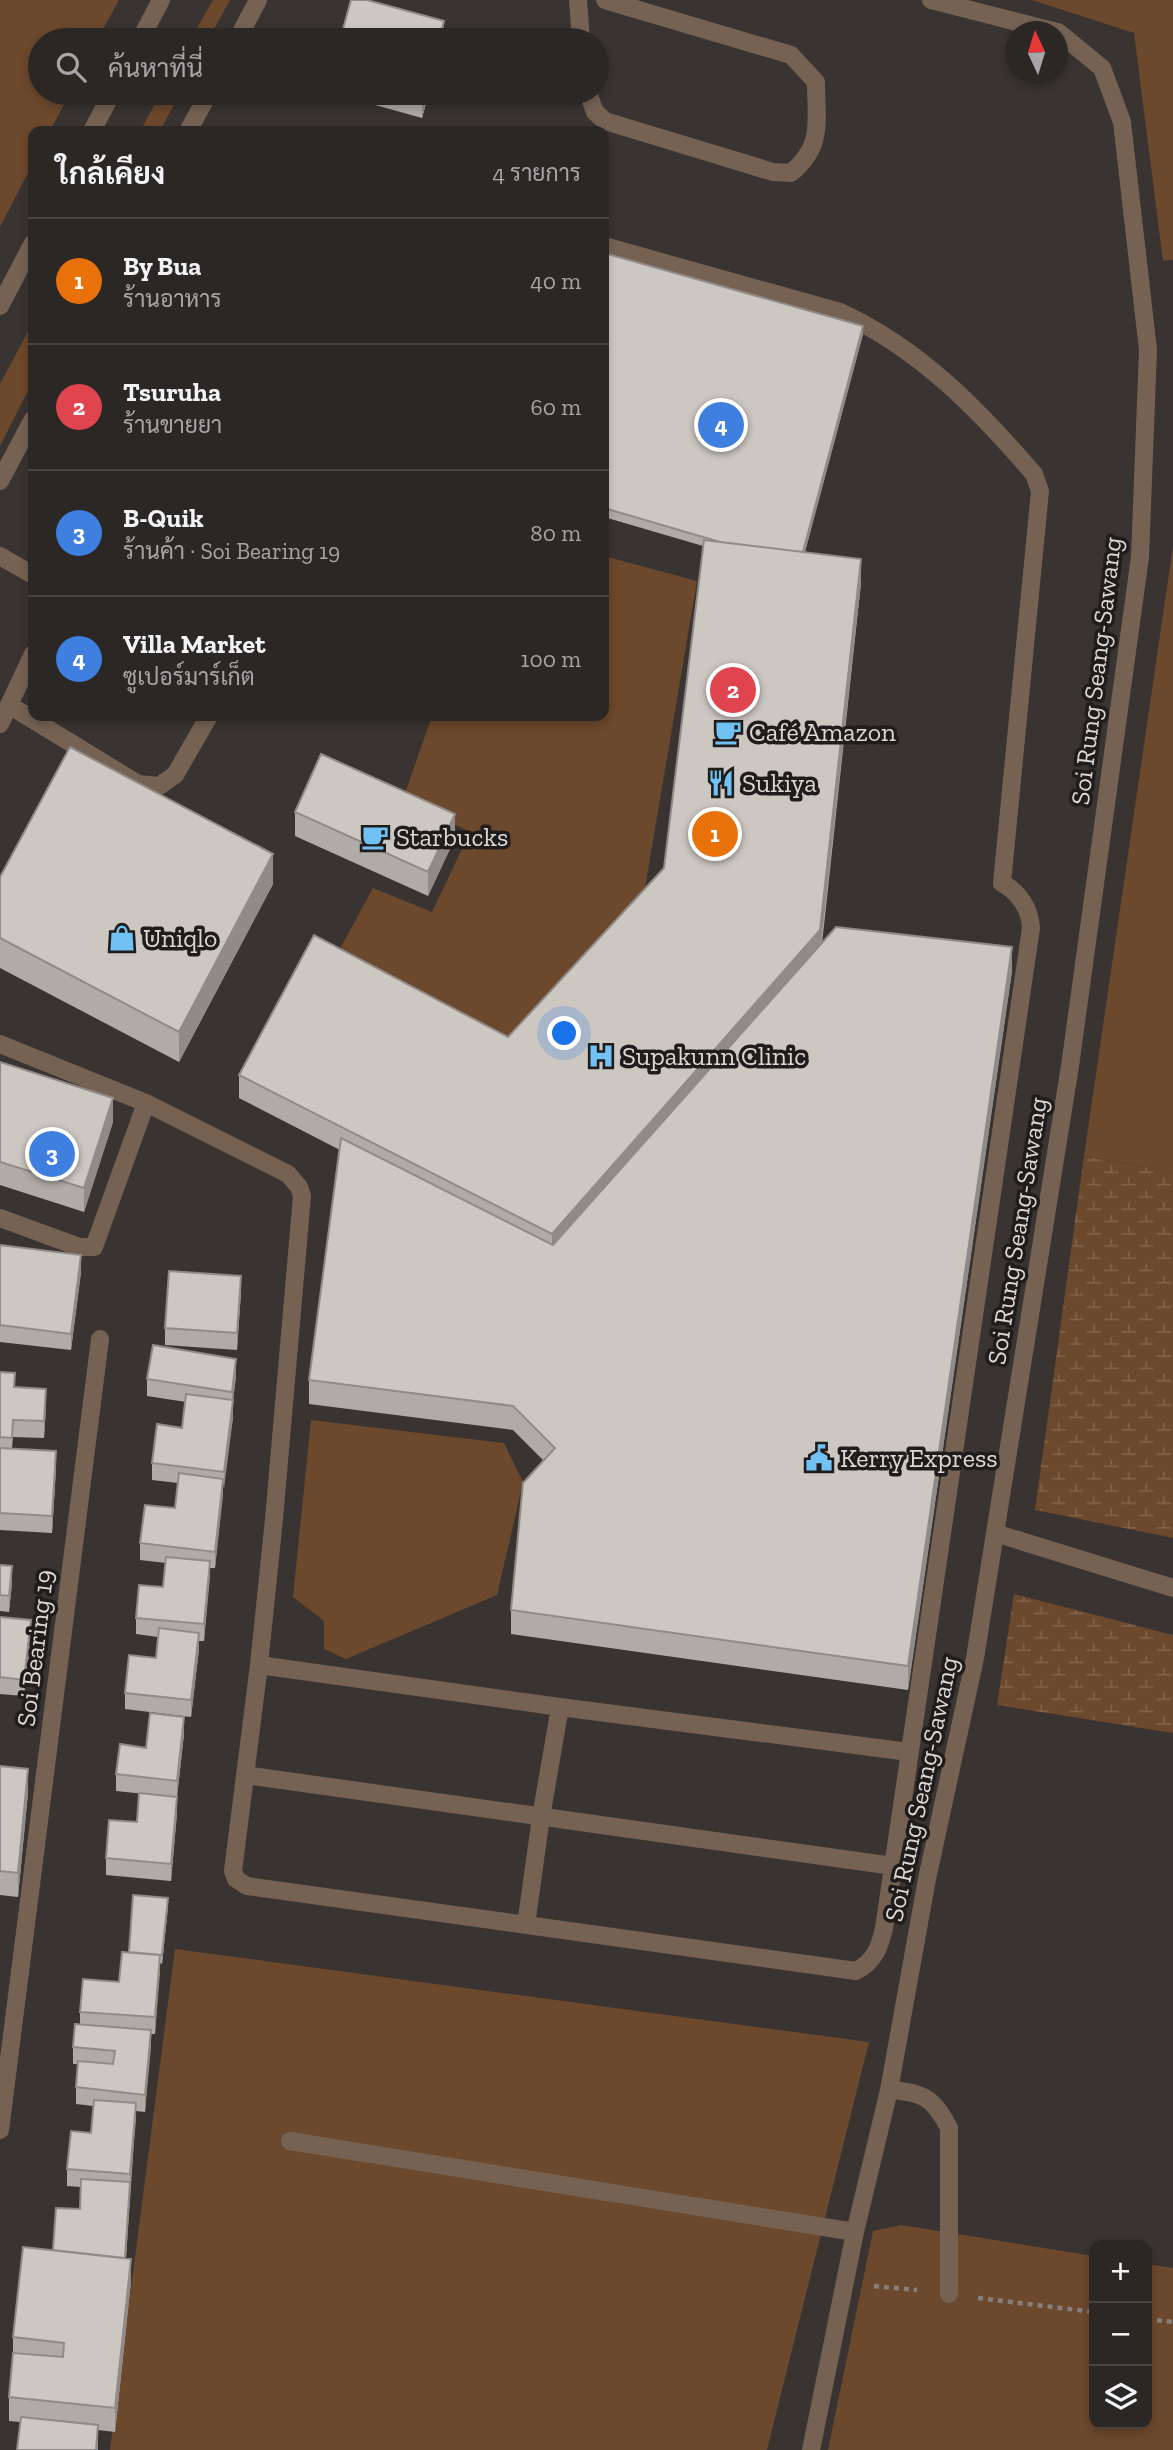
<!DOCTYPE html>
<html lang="th">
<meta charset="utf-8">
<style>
:root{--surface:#2b2725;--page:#332f2d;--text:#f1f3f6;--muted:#a6a5a7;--line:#474442;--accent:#71c1f4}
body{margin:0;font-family:"Zilla Slab",Sarabun,serif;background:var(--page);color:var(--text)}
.controls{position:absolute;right:21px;bottom:21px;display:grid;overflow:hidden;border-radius:14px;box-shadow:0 4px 10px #0003}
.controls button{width:63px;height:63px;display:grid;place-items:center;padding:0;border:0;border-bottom:2px solid var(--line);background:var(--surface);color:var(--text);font:35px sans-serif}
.compass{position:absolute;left:1005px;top:21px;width:63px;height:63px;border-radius:50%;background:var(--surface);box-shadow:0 4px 10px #0003;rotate:356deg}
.you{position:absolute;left:565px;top:1034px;width:24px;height:24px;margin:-18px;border:5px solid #fff;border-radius:50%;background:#1a73e8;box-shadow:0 0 0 10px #1a73e833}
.badge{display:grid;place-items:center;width:46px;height:46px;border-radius:50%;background:var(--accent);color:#fff;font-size:23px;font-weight:700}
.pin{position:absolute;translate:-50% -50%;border:4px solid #fff;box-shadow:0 2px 7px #0006}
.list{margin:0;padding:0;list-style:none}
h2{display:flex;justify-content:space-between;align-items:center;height:91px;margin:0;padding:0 28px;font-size:30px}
h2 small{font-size:23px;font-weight:400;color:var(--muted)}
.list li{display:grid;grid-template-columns:46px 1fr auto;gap:21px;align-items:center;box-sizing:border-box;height:126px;padding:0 28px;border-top:2px solid var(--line)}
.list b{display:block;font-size:26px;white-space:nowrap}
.list p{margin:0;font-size:23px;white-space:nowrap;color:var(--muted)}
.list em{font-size:23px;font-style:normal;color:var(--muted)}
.icon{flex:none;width:38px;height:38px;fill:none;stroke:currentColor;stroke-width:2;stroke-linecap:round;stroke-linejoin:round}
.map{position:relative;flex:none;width:1173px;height:2450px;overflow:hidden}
.search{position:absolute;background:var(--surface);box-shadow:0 4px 10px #0003;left:28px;top:28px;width:581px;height:77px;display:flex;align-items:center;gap:18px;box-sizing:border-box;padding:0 24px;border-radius:38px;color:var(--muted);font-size:26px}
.panel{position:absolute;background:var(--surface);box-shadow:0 4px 10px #0003;left:28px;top:126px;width:581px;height:595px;border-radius:14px}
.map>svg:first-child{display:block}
.green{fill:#6c482c}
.wetland{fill:url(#wetland-marsh)}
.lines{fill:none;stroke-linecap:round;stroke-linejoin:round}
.path{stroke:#85807e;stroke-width:4.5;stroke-dasharray:5 5;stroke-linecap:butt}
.minor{stroke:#756253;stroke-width:18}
.wall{fill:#b0aba7}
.shaded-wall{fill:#908b88}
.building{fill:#cdc7c2;stroke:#908b88;stroke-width:2}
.labels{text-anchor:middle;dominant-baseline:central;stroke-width:7;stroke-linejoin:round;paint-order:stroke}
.street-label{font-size:26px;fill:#dcd8d6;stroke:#1f1c1b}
.poi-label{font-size:26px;fill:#dcd8d6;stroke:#1f1c1b;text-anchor:start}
</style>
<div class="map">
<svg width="1173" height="2450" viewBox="0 0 1173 2450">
<defs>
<pattern id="wetland-marsh" width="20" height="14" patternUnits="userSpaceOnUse" patternTransform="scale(1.75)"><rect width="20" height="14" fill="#6c482c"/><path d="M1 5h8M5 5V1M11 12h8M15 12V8" fill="none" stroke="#80624a"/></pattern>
</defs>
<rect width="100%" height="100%" fill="#393431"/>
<path class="green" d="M 0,0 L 119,0 L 97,40 L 40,40 L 40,93 L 70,93 L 50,131 L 33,131 L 33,163 L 0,227 Z
M 213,0 L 230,0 L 208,40 L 190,40 Z
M 1032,0 L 1173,0 L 1173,260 L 1163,261 L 1134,33 Z
M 161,93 L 180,93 L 160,131 L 140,131 Z
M 33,322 L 33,381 L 0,446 L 0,384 Z
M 1173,546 L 1173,1172 L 1084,1156 Z
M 604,556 L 697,581 L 645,888 L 510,1048 L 336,956 L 373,888 L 432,912 L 470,832 L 403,799 L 432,716 L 604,716 Z
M 311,1420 L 504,1443 L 523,1482 L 497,1595 L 346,1659 L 324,1649 L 324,1621 L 293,1597 Z
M 175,1949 L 869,2042 L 767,2450 L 110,2450 Z
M 901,2225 L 1094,2256 L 1094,2424 L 1147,2424 L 1147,2264 L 1173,2268 L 1173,2450 L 828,2450 L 873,2231 Z"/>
<path class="wetland" d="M 1084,1156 L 1173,1172 L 1173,1538 L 1035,1510 Z
M 1014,1594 L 1173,1635 L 1173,1733 L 997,1705 Z"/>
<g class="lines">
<path class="path" d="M 874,2286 L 917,2290
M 978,2298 L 1094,2312
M 1147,2319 L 1173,2322"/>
<path class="minor" d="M 578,0 L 581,40
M 931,0 L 1057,32
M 140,40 L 161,0
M 237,40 L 258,0
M 588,93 L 595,112 L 605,121 L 773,172 L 791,173 C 824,145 816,122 816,82 L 791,55 L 605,0
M 92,131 L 112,93
M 188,131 L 209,93
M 0,306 L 33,243
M 0,481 L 33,419
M 0,556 L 33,575
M 9,705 L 138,784 L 159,786 L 175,775 L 209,716
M 0,724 L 33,654
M 0,1044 L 146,1103 L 288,1174 L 299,1187 L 302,1196 L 274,1519 L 259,1665 L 233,1871 L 236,1879 L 247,1886 L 856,1971 C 874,1962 880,1947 884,1928 L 1031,928 C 1030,909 1019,892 1002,883 L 1040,491 L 1034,474 C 978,409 920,349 840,312 L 604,246
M 0,1218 L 79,1247 L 94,1247 L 146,1103
M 995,1533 L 1173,1588
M 259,1665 L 560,1707 L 909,1752
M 245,1775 L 893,1866
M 526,1925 L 541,1817 L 560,1707
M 889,2090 C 924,2092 933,2098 949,2128 L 949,2294
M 0,2130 L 100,1339
M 290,2141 L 855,2232
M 811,2450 L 855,2232 L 889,2090 L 927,1879 L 975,1658 L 1070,1066 L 1140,557 L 1148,350 L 1122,122 L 1102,68 L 1058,32"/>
</g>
<path class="wall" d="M 332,93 L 429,93 L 422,118 Z
M 604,253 L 863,334 L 805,552 L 861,583 L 822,944 L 1012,971 L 908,1690 L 511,1634 L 511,1610 L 543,1460 L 513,1430 L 309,1404 L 309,1380 L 340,1150 L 239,1098 L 239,1075 L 508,1037 L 664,868 L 703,546 L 604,517 Z
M 295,812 L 455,838 L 428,896 L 295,836 Z
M 0,877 L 273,884 L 179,1062 L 0,968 Z
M 0,1062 L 113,1122 L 84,1212 L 0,1185 Z
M 0,1245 L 81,1272 L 71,1350 L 0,1342 Z
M 241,1292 L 237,1350 L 165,1345 L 165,1328 Z
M 0,1372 L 15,1387 L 46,1406 L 44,1438 L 13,1437 L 12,1448 L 56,1468 L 52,1533 L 0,1530 Z
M 236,1376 L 233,1400 L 233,1417 L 223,1489 L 215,1568 L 210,1568 L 204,1641 L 199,1641 L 199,1649 L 191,1717 L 125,1709 L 125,1693 L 156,1658 L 158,1637 L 136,1634 L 136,1618 L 163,1587 L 166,1563 L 140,1560 L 140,1543 L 175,1508 L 178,1483 L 152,1480 L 152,1463 L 182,1428 L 186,1402 L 147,1396 L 147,1379 Z
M 0,1565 L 12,1583 L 9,1612 L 0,1611 Z
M 0,1617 L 31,1637 L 24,1696 L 0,1694 Z
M 184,1734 L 177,1797 L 177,1813 L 171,1881 L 106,1875 L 106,1858 L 137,1822 L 145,1794 L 116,1791 L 116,1774 L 146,1748 Z
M 0,1766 L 28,1793 L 18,1897 L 0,1895 Z
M 168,1906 L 162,1964 L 160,1963 L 155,2034 L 151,2034 L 145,2112 L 136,2111 L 126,2258 L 131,2282 L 115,2432 L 98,2430 L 98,2450 L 17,2450 L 20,2422 L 9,2421 L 9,2397 L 13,2357 L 13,2337 L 53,2250 L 80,2209 L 81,2187 L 67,2186 L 67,2169 L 91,2133 L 93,2106 L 76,2104 L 76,2087 L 78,2064 L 73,2064 L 73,2047 L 80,2024 L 80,2012 L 119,1982 L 129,1952 Z"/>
<path class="shaded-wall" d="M 444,21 L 443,40 L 439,40 Z
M 424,93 L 429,93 L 422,118 L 422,101 Z
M 863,326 L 863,334 L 799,574 L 799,565 Z
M 861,559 L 861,583 L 820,954 L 552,1258 L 552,1234 Z
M 455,814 L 455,838 L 428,896 L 428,872 Z
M 273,854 L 273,884 L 179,1062 L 179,1032 Z
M 1012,947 L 1012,971 L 908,1690 L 908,1666 Z
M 113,1098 L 113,1122 L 84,1212 L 84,1188 Z
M 81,1255 L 81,1272 L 71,1350 L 71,1334 Z
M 241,1276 L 241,1292 L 237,1350 L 237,1333 Z
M 236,1359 L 236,1376 L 232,1409 L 232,1392 Z
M 46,1389 L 46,1406 L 44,1438 L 44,1421 Z
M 233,1400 L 233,1417 L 224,1489 L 224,1472 Z
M 56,1451 L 56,1468 L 52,1533 L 52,1516 Z
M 223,1479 L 223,1496 L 215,1568 L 215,1552 Z
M 210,1561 L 210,1578 L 204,1641 L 204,1624 Z
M 12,1566 L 12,1583 L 9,1612 L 9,1596 Z
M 31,1620 L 31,1637 L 24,1696 L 24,1680 Z
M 199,1633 L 199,1649 L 191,1717 L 191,1700 Z
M 184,1717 L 184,1734 L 177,1797 L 177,1781 Z
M 28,1769 L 28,1793 L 18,1897 L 18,1873 Z
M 177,1797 L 177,1813 L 171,1881 L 171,1864 Z
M 168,1898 L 168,1906 L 162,1964 L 162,1955 Z
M 160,1955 L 160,1972 L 155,2034 L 155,2017 Z
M 151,2030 L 151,2047 L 145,2112 L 145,2095 Z
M 136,2103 L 136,2120 L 130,2185 L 125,2274 L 130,2174 Z
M 131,2259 L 131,2282 L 115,2432 L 115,2408 Z
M 98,2425 L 98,2450 L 96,2450 Z"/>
<path class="building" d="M 351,0 L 367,0 L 444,21 L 439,40 L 340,40 Z
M 392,93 L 424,93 L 422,101 Z
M 604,253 L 863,326 L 803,552 L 720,542 L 604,508 Z
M 704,540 L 861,559 L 820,930 L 552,1234 L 239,1075 L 314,935 L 508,1037 L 664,868 Z
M 70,747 L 273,854 L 179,1032 L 0,938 L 0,877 Z
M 321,754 L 455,814 L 428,872 L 295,812 Z
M 836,927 L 1012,947 L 908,1666 L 511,1610 L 523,1483 L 555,1448 L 513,1406 L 309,1380 L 341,1138 L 553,1245 Z
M 0,1062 L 113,1098 L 84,1188 L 0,1162 Z
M 0,1245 L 81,1255 L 71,1334 L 0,1325 Z
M 169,1271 L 241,1276 L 237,1333 L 165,1328 Z
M 153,1345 L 236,1359 L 232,1392 L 147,1379 Z
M 0,1372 L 15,1373 L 14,1387 L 46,1389 L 44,1421 L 13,1420 L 12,1438 L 0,1437 Z
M 186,1394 L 233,1400 L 224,1472 L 152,1463 L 157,1424 L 182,1428 Z
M 0,1448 L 56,1451 L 52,1516 L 0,1513 Z
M 179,1473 L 223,1479 L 215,1552 L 140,1543 L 145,1505 L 175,1508 Z
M 166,1557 L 210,1561 L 204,1624 L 136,1618 L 139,1585 L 163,1587 Z
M 0,1565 L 12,1566 L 9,1596 L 0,1595 Z
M 0,1617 L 31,1620 L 24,1680 L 0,1677 Z
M 159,1628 L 199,1633 L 191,1700 L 125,1693 L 129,1655 L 156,1658 Z
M 150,1713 L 184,1717 L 177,1781 L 116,1774 L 120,1744 L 146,1748 Z
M 0,1766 L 28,1769 L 18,1873 L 0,1871 Z
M 139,1793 L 177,1797 L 171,1864 L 106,1858 L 109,1820 L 137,1822 Z
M 133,1895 L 168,1898 L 162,1955 L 129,1952 Z
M 122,1952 L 160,1955 L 155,2017 L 80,2012 L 83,1979 L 119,1982 Z
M 75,2024 L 151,2030 L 145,2095 L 76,2087 L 78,2061 L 113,2064 L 115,2051 L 73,2047 Z
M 94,2100 L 136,2103 L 130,2174 L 67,2169 L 71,2131 L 91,2133 Z
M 81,2179 L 130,2182 L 125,2258 L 53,2250 L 56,2208 L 80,2209 Z
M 23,2247 L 131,2259 L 115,2408 L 9,2397 L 13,2353 L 63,2357 L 64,2343 L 13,2337 Z
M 21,2417 L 98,2425 L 96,2450 L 17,2450 Z"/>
<defs>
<g id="cafe-bare" transform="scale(2.1)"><path d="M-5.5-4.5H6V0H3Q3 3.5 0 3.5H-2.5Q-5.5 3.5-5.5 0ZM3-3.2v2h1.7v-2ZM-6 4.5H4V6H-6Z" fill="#71c1f4" stroke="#1f1c1b" stroke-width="2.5" paint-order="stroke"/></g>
<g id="restaurant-bare" transform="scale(2.1)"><path d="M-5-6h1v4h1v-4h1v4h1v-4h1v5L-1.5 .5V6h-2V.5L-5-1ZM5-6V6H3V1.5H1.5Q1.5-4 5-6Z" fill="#71c1f4" stroke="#1f1c1b" stroke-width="2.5" paint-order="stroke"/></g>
<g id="shop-bare" transform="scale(2.1)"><path d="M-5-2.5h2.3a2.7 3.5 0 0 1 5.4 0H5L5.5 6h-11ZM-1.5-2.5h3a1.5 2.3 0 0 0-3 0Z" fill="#71c1f4" stroke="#1f1c1b" stroke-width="2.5" paint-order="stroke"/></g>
<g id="hospital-bare" transform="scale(2.1)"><path d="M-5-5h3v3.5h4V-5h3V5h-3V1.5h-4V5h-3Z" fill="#71c1f4" stroke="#1f1c1b" stroke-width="2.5" paint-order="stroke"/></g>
<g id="civic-bare" transform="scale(2.1)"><path d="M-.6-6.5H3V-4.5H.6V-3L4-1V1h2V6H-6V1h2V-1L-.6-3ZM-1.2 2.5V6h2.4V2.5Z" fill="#71c1f4" stroke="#1f1c1b" stroke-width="2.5" paint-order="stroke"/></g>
</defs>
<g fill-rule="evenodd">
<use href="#cafe-bare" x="728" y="732"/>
<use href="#restaurant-bare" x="721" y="783"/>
<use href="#cafe-bare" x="375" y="837"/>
<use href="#shop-bare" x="122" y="938"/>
<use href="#hospital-bare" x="601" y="1056"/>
<use href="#civic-bare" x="819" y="1458"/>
</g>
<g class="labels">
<g class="street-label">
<text transform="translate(1096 671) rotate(-83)">Soi Rung Seang-Sawang</text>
<text transform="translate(1017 1231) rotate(-81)">Soi Rung Seang-Sawang</text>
<text transform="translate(35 1648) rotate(-83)">Soi Bearing 19</text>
<text transform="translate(921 1789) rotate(-78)">Soi Rung Seang-Sawang</text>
</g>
<g class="poi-label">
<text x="749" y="732">Café Amazon</text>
<text x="742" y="783">Sukiya</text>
<text x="396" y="837">Starbucks</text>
<text x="143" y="938">Uniqlo</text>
<text x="622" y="1056">Supakunn Clinic</text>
<text x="840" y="1458">Kerry Express</text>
</g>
</g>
</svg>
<div class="controls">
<button>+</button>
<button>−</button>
<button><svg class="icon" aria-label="layers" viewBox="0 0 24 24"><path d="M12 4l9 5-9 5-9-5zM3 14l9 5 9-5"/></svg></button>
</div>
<svg class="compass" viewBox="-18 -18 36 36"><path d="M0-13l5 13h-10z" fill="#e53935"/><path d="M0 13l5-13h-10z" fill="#a6a5a7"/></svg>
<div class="you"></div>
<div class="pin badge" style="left:715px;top:834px;background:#e8710a">1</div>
<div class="pin badge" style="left:733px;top:690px;background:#e0444e">2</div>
<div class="pin badge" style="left:52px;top:1154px;background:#3f7fe0">3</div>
<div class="pin badge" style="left:721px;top:425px;background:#3f7fe0">4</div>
<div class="search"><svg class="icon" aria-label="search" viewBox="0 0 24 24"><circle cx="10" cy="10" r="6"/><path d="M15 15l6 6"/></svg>ค้นหาที่นี่</div>
<section class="panel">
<h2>ใกล้เคียง<small>4 รายการ</small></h2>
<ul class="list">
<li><span class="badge" style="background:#e8710a">1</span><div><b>By Bua</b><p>ร้านอาหาร</p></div><em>40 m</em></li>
<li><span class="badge" style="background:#e0444e">2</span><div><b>Tsuruha</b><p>ร้านขายยา</p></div><em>60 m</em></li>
<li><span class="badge" style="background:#3f7fe0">3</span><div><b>B-Quik</b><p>ร้านค้า · Soi Bearing 19</p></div><em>80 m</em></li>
<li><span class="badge" style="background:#3f7fe0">4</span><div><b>Villa Market</b><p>ซูเปอร์มาร์เก็ต</p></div><em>100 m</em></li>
</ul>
</section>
</div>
